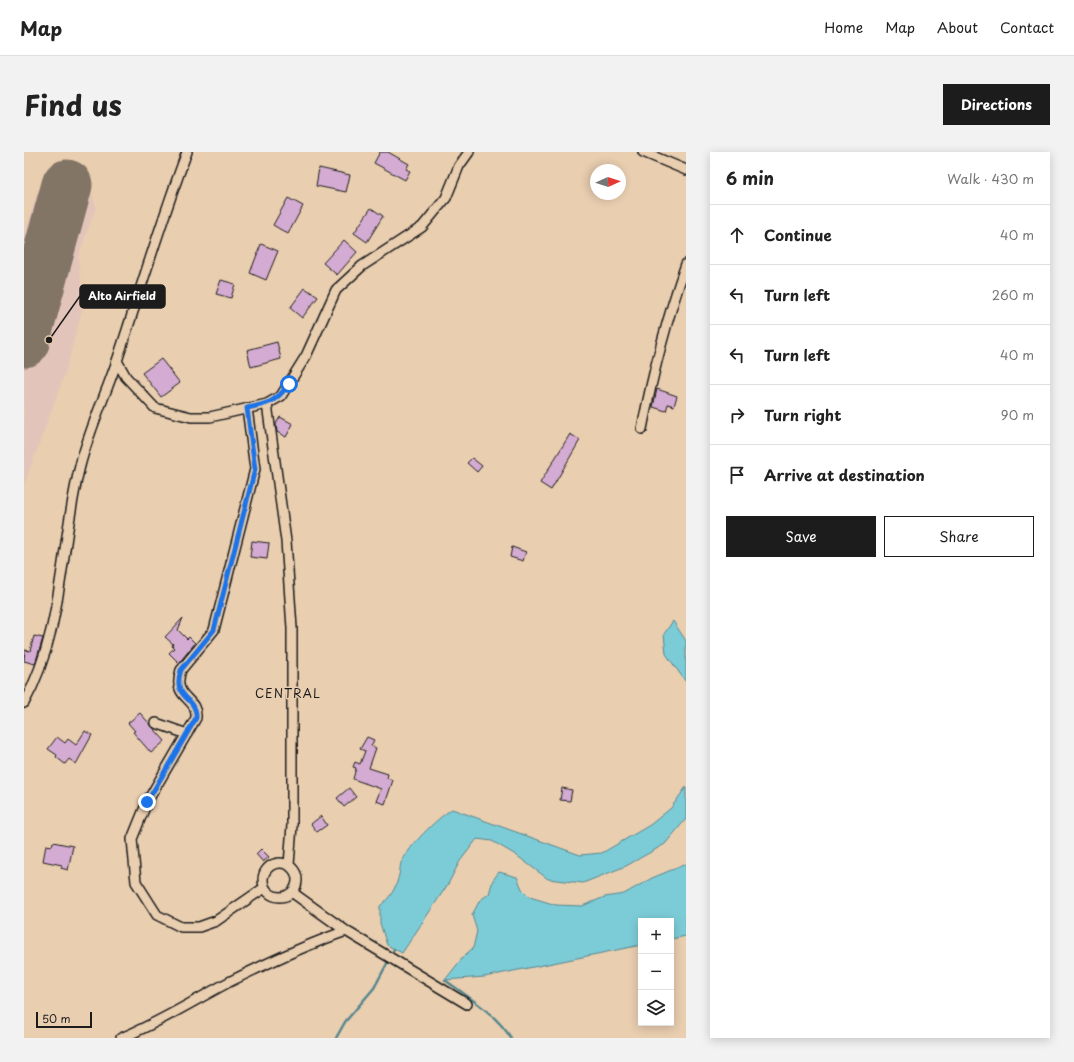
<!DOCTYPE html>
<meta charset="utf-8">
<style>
:root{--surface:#fff;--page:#f2f2f2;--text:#222;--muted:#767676;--line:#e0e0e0;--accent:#1c1c1c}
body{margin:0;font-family:"Playpen Sans",sans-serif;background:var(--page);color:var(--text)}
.controls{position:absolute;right:12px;bottom:12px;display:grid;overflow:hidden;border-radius:0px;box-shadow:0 2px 10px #0003}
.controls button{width:36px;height:36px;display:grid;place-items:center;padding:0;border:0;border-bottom:1px solid var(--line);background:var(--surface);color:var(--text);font:20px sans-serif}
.compass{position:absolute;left:566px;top:12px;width:36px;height:36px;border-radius:50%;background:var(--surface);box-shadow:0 2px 10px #0003;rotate:87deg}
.scale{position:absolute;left:12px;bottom:10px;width:56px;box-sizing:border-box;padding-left:4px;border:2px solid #1c1c1c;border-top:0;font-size:11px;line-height:14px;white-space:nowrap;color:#1c1c1c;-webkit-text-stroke:3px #e9ceb0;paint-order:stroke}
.stop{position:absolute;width:12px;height:12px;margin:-9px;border:3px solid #1a73e8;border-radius:50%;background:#fff}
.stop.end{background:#1a73e8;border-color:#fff;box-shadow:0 1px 4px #0008}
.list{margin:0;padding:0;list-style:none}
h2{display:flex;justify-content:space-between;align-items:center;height:52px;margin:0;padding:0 16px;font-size:17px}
h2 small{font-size:13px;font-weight:400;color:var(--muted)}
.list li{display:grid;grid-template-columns:26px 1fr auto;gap:12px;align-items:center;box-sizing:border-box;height:60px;padding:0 16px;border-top:1px solid var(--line)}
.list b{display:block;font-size:15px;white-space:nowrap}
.list em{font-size:13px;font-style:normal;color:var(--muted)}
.actions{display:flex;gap:8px;padding:12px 16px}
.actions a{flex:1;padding:9px 0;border:1px solid var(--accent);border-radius:0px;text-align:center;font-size:14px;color:var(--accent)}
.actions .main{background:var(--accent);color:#fff}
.icon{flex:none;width:22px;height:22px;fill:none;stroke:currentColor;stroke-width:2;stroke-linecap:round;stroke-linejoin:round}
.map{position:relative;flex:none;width:662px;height:886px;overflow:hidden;border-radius:0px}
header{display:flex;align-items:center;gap:24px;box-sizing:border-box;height:56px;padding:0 20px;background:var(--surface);border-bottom:1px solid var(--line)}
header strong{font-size:19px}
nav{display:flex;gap:22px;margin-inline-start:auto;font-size:14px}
.intro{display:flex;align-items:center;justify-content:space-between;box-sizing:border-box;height:96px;padding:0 24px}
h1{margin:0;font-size:28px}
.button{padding:10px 18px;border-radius:0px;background:var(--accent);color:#fff;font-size:14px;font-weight:700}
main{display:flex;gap:24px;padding:0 24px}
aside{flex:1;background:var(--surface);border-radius:0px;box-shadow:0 2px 10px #0003}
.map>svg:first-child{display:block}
.built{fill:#e3c4ba}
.water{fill:#7cccd8;stroke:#56868d}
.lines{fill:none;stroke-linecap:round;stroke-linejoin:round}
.stream{stroke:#56868d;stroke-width:2.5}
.runway{stroke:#827566;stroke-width:51}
.building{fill:#d4abd2;stroke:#1c1c1c}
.minor-casing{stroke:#1c1c1c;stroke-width:12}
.minor{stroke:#e9ceb0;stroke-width:9}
.route{stroke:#1a73e8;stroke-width:5}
.labels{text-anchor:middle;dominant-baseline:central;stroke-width:3;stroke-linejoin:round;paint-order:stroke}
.quarter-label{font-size:12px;letter-spacing:1px;fill:#1c1c1c;stroke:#e9ceb0}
.leader{fill:none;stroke:#1c1c1c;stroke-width:1.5}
.callout-dot{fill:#1c1c1c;stroke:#e9ceb0;stroke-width:1.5}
.callout{fill:#1c1c1c;stroke:#1c1c1c;stroke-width:1.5}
.callout-label{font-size:11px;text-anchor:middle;font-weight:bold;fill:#fff}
</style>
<header>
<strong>Map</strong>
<nav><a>Home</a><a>Map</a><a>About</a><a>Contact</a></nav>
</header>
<div class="intro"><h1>Find us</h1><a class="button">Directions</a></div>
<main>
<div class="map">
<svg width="662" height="886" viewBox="0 0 662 886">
<rect width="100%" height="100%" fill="#e9ceb0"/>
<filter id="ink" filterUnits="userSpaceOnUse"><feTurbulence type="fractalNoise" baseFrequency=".025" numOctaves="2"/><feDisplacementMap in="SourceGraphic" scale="8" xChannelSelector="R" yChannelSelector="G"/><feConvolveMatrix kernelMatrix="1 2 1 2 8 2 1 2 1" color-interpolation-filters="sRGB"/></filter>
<g filter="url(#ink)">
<path class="built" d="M 61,21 L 72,55 L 54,105 L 59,154 L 41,221 L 0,333 L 0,85 L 14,38 Z"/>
<path class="water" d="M 649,469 L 662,489 L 662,530 L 642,502 L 640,482 Z
M 662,635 L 662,667 L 641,692 L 602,714 L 559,731 L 524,727 L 492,703 L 468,689 L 453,687 L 436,709 L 424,732 L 378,801 L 363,793 L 356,771 L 356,754 C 367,745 372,736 375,723 C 376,719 376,714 377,711 C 386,693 411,668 428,657 L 556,703 L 578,701 L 626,673 L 647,656 Z
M 662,712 L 662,784 L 647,787 L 647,769 L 617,769 L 617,793 L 460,825 L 421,828 L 440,804 L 449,796 L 453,779 L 448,763 L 456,748 L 465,742 L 469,728 L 475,720 L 493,725 L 498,737 L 506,745 L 532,753 L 558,754 L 581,745 L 600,742 L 628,726 Z"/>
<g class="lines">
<path class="stream" d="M 367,804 L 370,797
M 421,828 C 445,846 471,861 487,886
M 312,886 L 321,870 L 350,836 L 365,808"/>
<path class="runway" d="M 0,190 L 43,33"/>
</g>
<path class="building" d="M 356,0 L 364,0 L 385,12 L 382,17 L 386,19 L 381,28 L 350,11 Z
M 295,16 L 326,23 L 322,40 L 292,34 Z
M 264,46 L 279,54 L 264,82 L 249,73 Z
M 347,56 L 359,64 L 343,90 L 330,81 Z
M 320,88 L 333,100 L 313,123 L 299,111 Z
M 237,92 L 254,99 L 242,128 L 226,121 Z
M 197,128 L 211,132 L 207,146 L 192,142 Z
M 281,136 L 294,145 L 278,166 L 266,156 Z
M 253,190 L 257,207 L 227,215 L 223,198 Z
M 137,207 L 156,231 L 137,245 L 118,221 Z
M 633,237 L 653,244 L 650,254 L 644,252 L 642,259 L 629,255 Z
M 256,265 L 269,272 L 262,285 L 253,280 L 252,272 Z
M 546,282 L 556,288 L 527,338 L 516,331 Z
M 448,306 L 458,314 L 453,320 L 443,311 Z
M 228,389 L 245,391 L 243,407 L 226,405 Z
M 488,395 L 502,400 L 499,409 L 486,405 Z
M 159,466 L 154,478 L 163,487 L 165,485 L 171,491 L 155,511 L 145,501 L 150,496 L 148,494 L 149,492 L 141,485 Z
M 10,484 L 19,486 L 11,512 L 0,509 L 1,498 L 6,499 Z
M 116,561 L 141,589 L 127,601 L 109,580 L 111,579 L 104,571 Z
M 61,579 L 68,583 L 52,612 L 45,607 L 41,612 L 32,605 L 33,603 L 24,597 L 33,585 L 41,591 L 44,587 L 52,593 Z
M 343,585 L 350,588 L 347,594 L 352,596 L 345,616 L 364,622 L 363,626 L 369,628 L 361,652 L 352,649 L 357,637 L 329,627 L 332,616 L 329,615 L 331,610 L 336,612 L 341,599 L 336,597 Z
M 325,636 L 332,645 L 320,655 L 313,646 Z
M 538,636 L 548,638 L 546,649 L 536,648 Z
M 297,664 L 303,673 L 293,680 L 287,672 Z
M 29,690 L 49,694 L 44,718 L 37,716 L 38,713 L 19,709 L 22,693 L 28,694 Z
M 237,697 L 245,705 L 239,710 L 232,702 Z"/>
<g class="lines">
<g class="minor-casing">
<path id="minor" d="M 619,0 L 662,18
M 93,209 L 102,225 L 131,256 L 167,265 L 186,265 L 243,252 L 257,244 L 282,204 L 312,138 L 338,114 L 398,75 L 422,46 L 435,14 L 445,0
M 243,252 L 262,389 L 268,476 L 268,673 L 265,713
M 223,256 L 231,317 L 190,478 L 157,518 C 147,548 174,544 172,566 L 123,650 L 108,687 L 112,730 L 133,763 L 157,775 L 175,775 L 192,769 L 240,736
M 618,277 C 629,220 643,166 662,112
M 0,551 C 40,479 36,392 56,314 C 65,279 81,244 93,209 C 116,139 137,69 163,0
M 132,571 L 163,582
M239 728a17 17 0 1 1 34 0a17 17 0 1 1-34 0Z
M 269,741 L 322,779
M 97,886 C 135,871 169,849 205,830 C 243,811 282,793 322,779 L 443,852"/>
</g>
<use href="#minor" class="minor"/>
</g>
</g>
<g class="lines" filter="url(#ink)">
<path class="route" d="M 123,650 L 172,566 C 174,544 147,548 157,518 L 190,478 L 231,317 L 223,256 C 244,252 252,250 265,232"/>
</g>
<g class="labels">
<g class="quarter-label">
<text x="264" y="541">CENTRAL</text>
</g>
</g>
<path class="leader" d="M25 188L56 144"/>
<circle class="callout-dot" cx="25" cy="188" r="4"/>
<rect class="callout" x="56" y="133" width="85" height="23" rx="4"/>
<g class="callout-label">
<text x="98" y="148">Alto Airfield</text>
</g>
</svg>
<div class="controls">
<button>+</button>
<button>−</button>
<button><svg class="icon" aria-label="layers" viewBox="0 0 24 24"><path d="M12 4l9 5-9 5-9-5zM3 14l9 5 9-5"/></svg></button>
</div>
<svg class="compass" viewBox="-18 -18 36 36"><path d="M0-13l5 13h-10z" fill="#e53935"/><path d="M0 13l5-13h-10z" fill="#767676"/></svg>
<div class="scale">50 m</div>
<div class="stop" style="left:265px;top:232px"></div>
<div class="stop end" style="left:123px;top:650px"></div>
</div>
<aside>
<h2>6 min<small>Walk · 430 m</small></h2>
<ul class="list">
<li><svg class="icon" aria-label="ahead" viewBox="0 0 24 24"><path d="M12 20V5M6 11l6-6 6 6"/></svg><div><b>Continue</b></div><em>40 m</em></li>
<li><svg class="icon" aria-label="left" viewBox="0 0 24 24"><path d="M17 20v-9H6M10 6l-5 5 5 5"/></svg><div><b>Turn left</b></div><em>260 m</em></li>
<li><svg class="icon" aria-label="left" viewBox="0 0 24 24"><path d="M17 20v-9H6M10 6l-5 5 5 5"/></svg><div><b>Turn left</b></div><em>40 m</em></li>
<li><svg class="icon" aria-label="right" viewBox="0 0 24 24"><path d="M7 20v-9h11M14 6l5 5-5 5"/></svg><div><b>Turn right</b></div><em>90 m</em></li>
<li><svg class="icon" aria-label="arrive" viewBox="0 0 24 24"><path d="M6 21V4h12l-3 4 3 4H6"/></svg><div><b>Arrive at destination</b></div></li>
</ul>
<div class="actions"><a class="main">Save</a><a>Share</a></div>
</aside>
</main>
